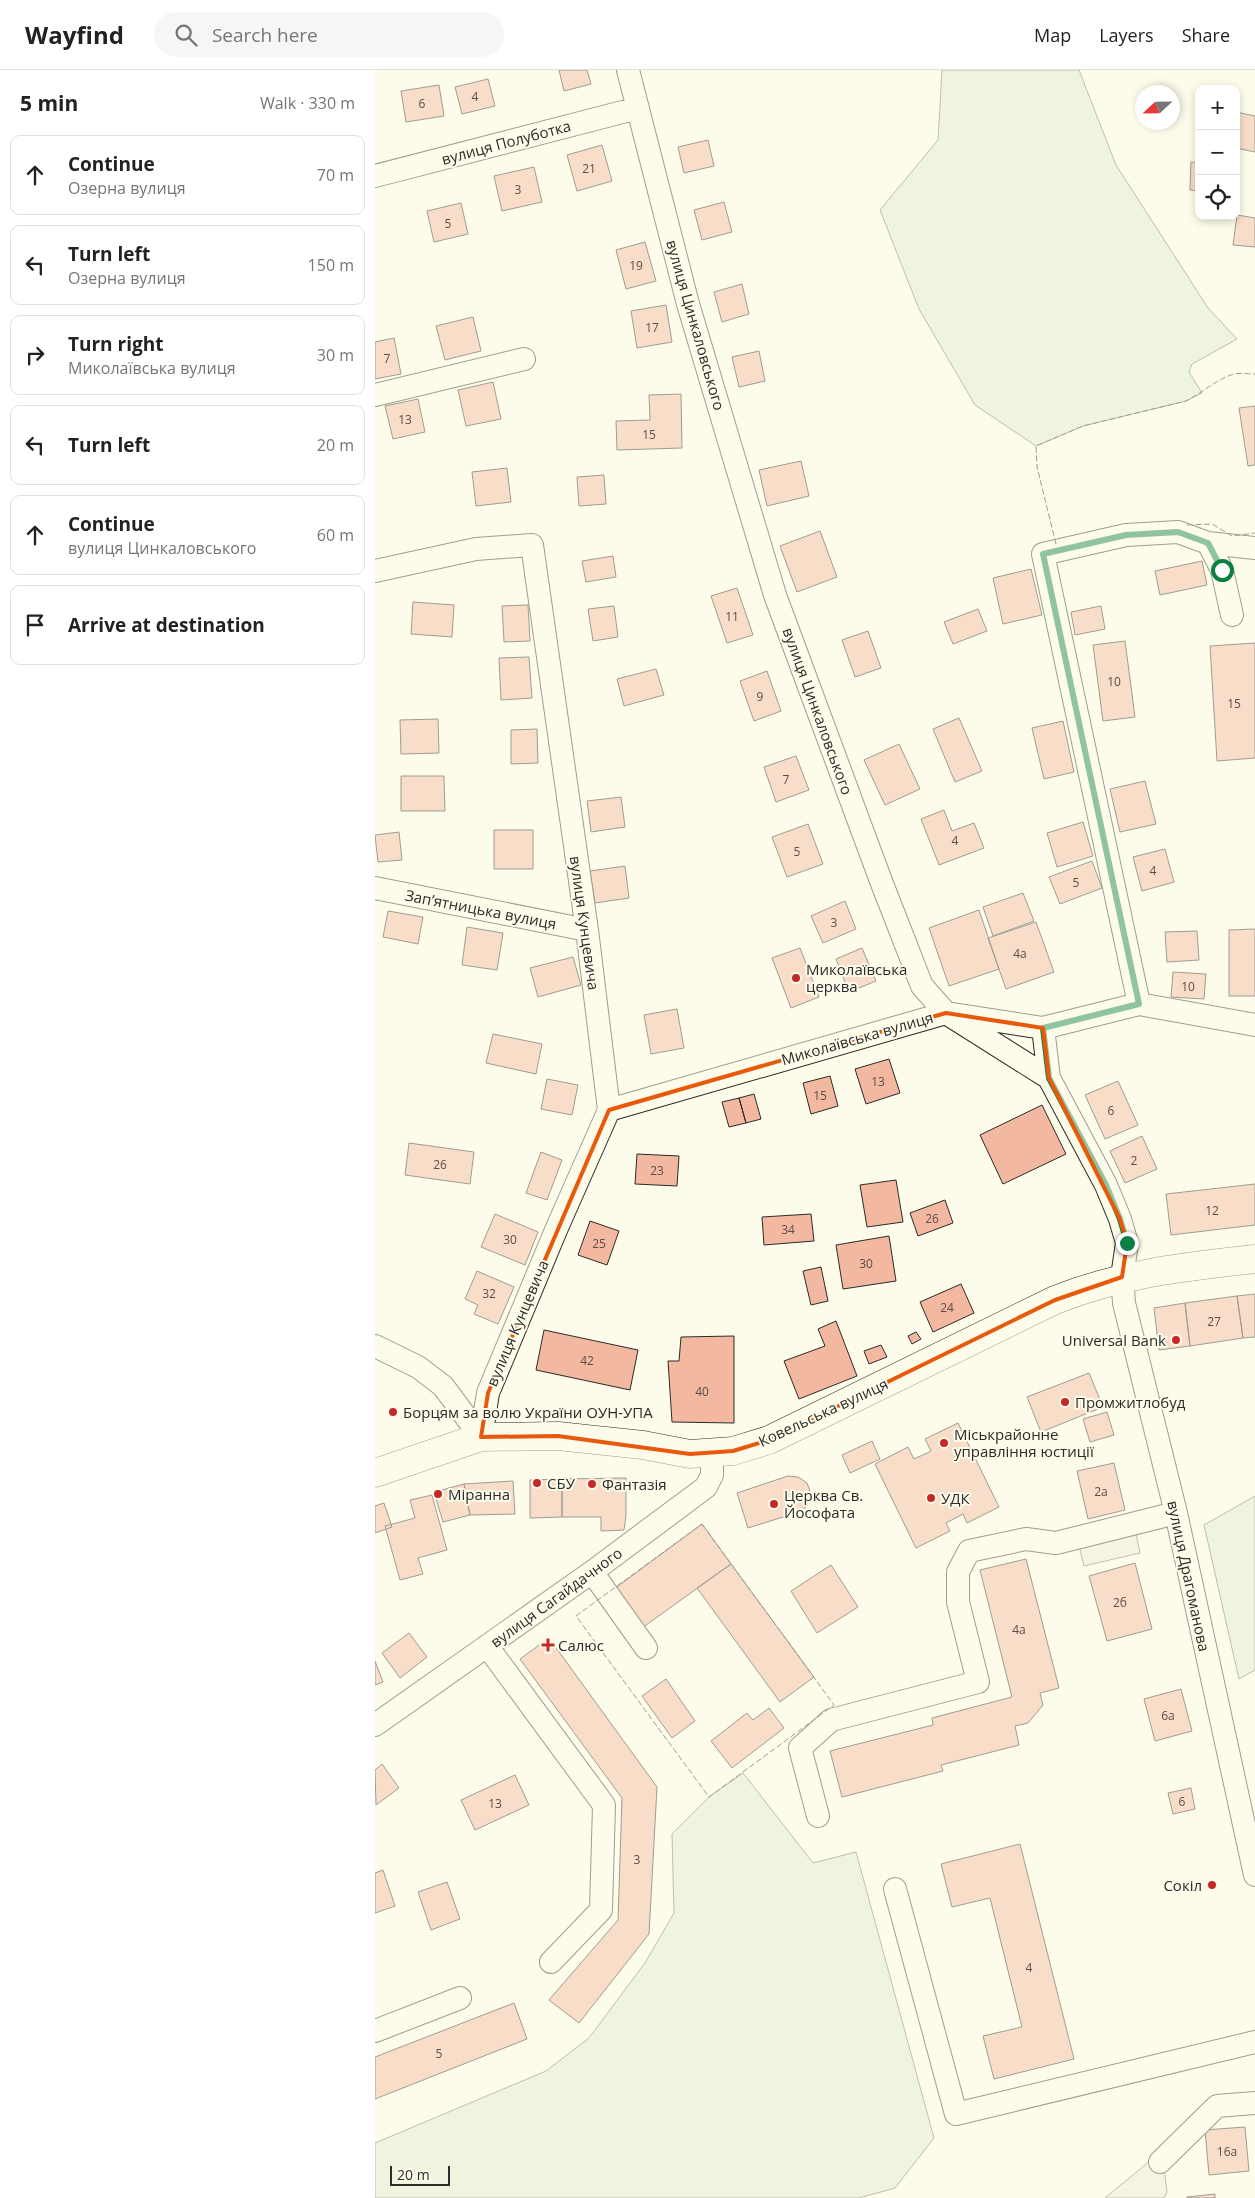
<!DOCTYPE html>
<meta charset="utf-8">
<style>
:root{--surface:#fff;--page:#f6f6f6;--text:#222;--muted:#767676;--line:#e0e0e0}
body{margin:0;font-family:"Open Sans",sans-serif;background:var(--page);color:var(--text)}
.controls{position:absolute;right:15px;top:15px;display:grid;overflow:hidden;border-radius:10px;box-shadow:0 2px 8px #0003}
.controls button{width:45px;height:45px;display:grid;place-items:center;padding:0;border:0;border-bottom:1px solid var(--line);background:var(--surface);color:var(--text);font:25px sans-serif}
.compass{position:absolute;left:760px;top:15px;width:45px;height:45px;border-radius:50%;background:var(--surface);box-shadow:0 2px 8px #0003;rotate:248deg}
.scale{position:absolute;left:15px;bottom:12px;width:60px;box-sizing:border-box;padding-left:5px;border:2px solid #2b2b2b;border-top:0;font-size:14px;line-height:18px;white-space:nowrap;color:#2b2b2b;-webkit-text-stroke:4px #fdfbea;paint-order:stroke}
.stop{position:absolute;width:15px;height:15px;margin:-11px;border:4px solid #0b8043;border-radius:50%;background:#fff}
.stop.end{background:#0b8043;border-color:#fff;box-shadow:0 1px 5px #0008}
.list{margin:0;padding:0;list-style:none}
h2{display:flex;justify-content:space-between;align-items:center;height:65px;margin:0;padding:0 20px;font-size:21px}
h2 small{font-size:16px;font-weight:400;color:var(--muted)}
.list li{display:grid;grid-template-columns:32px 1fr auto;gap:15px;align-items:center;box-sizing:border-box;height:80px;margin:0 10px 10px;padding:0 10px;border:1px solid var(--line);border-radius:10px}
.list b{display:block;font-size:19px;white-space:nowrap}
.list p{margin:0;font-size:16px;white-space:nowrap;color:var(--muted)}
.list em{font-size:16px;font-style:normal;color:var(--muted)}
.icon{flex:none;width:28px;height:28px;fill:none;stroke:currentColor;stroke-width:2;stroke-linecap:round;stroke-linejoin:round}
.map{position:relative;flex:none;width:880px;height:2128px;overflow:hidden}
header{display:flex;align-items:center;gap:30px;box-sizing:border-box;height:70px;padding:0 25px;background:var(--surface);border-bottom:1px solid var(--line)}
header strong{font-size:24px}
nav{display:flex;gap:28px;margin-inline-start:auto;font-size:18px}
.search{width:350px;height:45px;background:var(--page);display:flex;align-items:center;gap:12px;box-sizing:border-box;padding:0 18px;border-radius:28px;color:var(--muted);font-size:19px}
main{display:flex}
aside{flex:1;background:var(--surface)}
.map>svg:first-child{display:block}
.green{fill:#deebd1;stroke:#74746e}
.parking{fill:#eceadb;stroke:#74746e}
.building{fill:#f2b8a0;stroke:#2b2b2b}
.lines{fill:none;stroke-linecap:round;stroke-linejoin:round}
.minor-casing{stroke:#2b2b2b;stroke-width:24}
.major-casing{stroke:#2b2b2b;stroke-width:29}
.minor{stroke:#fdfbea;stroke-width:22}
.major{stroke:#fdfbea;stroke-width:28}
.fence{stroke:#2b2b2b;stroke-width:1;stroke-dasharray:6 2.5;stroke-linecap:butt}
.route{stroke:#0b8043;stroke-width:6}
.marked{fill:none;stroke:#e8590c;stroke-width:4;stroke-linejoin:round}
.poi-dot{fill:#c62828;stroke:#fdfbea;stroke-width:2}
.labels{text-anchor:middle;dominant-baseline:central;stroke-width:4;stroke-linejoin:round;paint-order:stroke}
.number-label{font-size:12px;fill:#5d4e48}
.street-label{font-size:15px;fill:#2b2b2b;stroke:#fdfbea}
.poi-label{font-size:15px;fill:#2b2b2b;stroke:#fdfbea;text-anchor:start}
</style>
<header>
<strong>Wayfind</strong>
<div class="search"><svg class="icon" aria-label="search" viewBox="0 0 24 24"><circle cx="10" cy="10" r="6"/><path d="M15 15l6 6"/></svg>Search here</div>
<nav><a>Map</a><a>Layers</a><a>Share</a></nav>
</header>
<main>
<aside>
<h2>5 min<small>Walk · 330 m</small></h2>
<ul class="list">
<li><svg class="icon" aria-label="ahead" viewBox="0 0 24 24"><path d="M12 20V5M6 11l6-6 6 6"/></svg><div><b>Continue</b><p>Озерна вулиця</p></div><em>70 m</em></li>
<li><svg class="icon" aria-label="left" viewBox="0 0 24 24"><path d="M17 20v-9H6M10 6l-5 5 5 5"/></svg><div><b>Turn left</b><p>Озерна вулиця</p></div><em>150 m</em></li>
<li><svg class="icon" aria-label="right" viewBox="0 0 24 24"><path d="M7 20v-9h11M14 6l5 5-5 5"/></svg><div><b>Turn right</b><p>Миколаївська вулиця</p></div><em>30 m</em></li>
<li><svg class="icon" aria-label="left" viewBox="0 0 24 24"><path d="M17 20v-9H6M10 6l-5 5 5 5"/></svg><div><b>Turn left</b></div><em>20 m</em></li>
<li><svg class="icon" aria-label="ahead" viewBox="0 0 24 24"><path d="M12 20V5M6 11l6-6 6 6"/></svg><div><b>Continue</b><p>вулиця Цинкаловського</p></div><em>60 m</em></li>
<li><svg class="icon" aria-label="arrive" viewBox="0 0 24 24"><path d="M6 21V4h12l-3 4 3 4H6"/></svg><div><b>Arrive at destination</b></div></li>
</ul>
</aside>
<div class="map">
<svg width="880" height="2128" viewBox="0 0 880 2128">
<rect width="100%" height="100%" fill="#fdfbea"/>
<path class="green" d="M 567,0 L 704,0 L 741,95 L 833,238 L 862,269 L 817,294 L 814,302 L 827,323 L 811,331 L 708,356 L 661,376 L 600,335 L 544,239 L 505,140 L 563,70 Z
M 880,1426 L 880,1600 L 864,1609 L 829,1455 Z
M 368,1703 L 438,1793 L 481,1782 L 559,2068 L 520,2118 L 484,2128 L 0,2128 L 0,2073 L 171,2001 L 214,1968 L 270,1893 L 299,1843 L 297,1764 L 334,1727 Z"/>
<path class="parking" d="M 759,1454 L 765,1483 L 709,1496 L 702,1468 Z
M 781,2086 L 789,2098 L 792,2122 L 789,2128 L 730,2128 Z"/>
<path class="building" d="M 184,0 L 212,0 L 216,14 L 189,21 Z
M 113,9 L 120,36 L 87,44 L 80,17 Z
M 64,15 L 69,46 L 31,52 L 26,21 Z
M 861,42 L 880,46 L 880,82 L 861,78 Z
M 333,70 L 339,96 L 309,103 L 303,77 Z
M 227,75 L 237,111 L 202,121 L 192,85 Z
M 816,92 L 824,93 L 824,121 L 815,120 Z
M 159,97 L 167,132 L 127,141 L 119,106 Z
M 349,132 L 357,162 L 327,170 L 319,140 Z
M 86,133 L 93,164 L 59,172 L 52,141 Z
M 862,145 L 880,148 L 880,177 L 858,175 Z
M 270,172 L 281,211 L 251,219 L 241,180 Z
M 367,214 L 374,244 L 347,252 L 339,222 Z
M 291,235 L 297,272 L 262,278 L 256,241 Z
M 98,247 L 106,281 L 70,290 L 61,256 Z
M 19,268 L 26,304 L 0,309 L 0,272 Z
M 384,281 L 390,311 L 364,317 L 357,287 Z
M 118,312 L 126,349 L 91,356 L 83,320 Z
M 306,324 L 307,378 L 242,380 L 241,351 L 275,350 L 274,325 Z
M 43,329 L 50,362 L 18,369 L 10,336 Z
M 880,336 L 880,395 L 873,396 L 864,338 Z
M 426,391 L 434,426 L 392,436 L 384,400 Z
M 132,398 L 136,432 L 101,436 L 97,402 Z
M 229,405 L 231,434 L 204,436 L 202,407 Z
M 445,461 L 462,507 L 422,522 L 405,476 Z
M 238,486 L 241,507 L 211,512 L 207,491 Z
M 827,491 L 832,515 L 785,525 L 780,501 Z
M 656,499 L 667,545 L 628,554 L 618,508 Z
M 362,518 L 378,565 L 352,573 L 336,526 Z
M 38,532 L 79,535 L 77,567 L 36,564 Z
M 153,535 L 155,571 L 129,572 L 127,536 Z
M 239,536 L 243,567 L 218,571 L 213,539 Z
M 726,536 L 730,559 L 700,565 L 696,542 Z
M 603,539 L 612,561 L 578,574 L 569,552 Z
M 493,561 L 506,598 L 480,607 L 467,570 Z
M 750,571 L 760,647 L 728,651 L 718,575 Z
M 880,573 L 880,688 L 842,691 L 835,576 Z
M 154,587 L 157,628 L 126,630 L 124,588 Z
M 281,599 L 289,625 L 249,636 L 242,609 Z
M 392,601 L 406,641 L 379,651 L 365,611 Z
M 584,648 L 607,701 L 580,712 L 558,659 Z
M 63,649 L 64,683 L 26,684 L 25,650 Z
M 688,651 L 699,702 L 669,709 L 657,658 Z
M 162,659 L 163,693 L 136,694 L 136,660 Z
M 524,674 L 545,719 L 510,735 L 489,690 Z
M 421,686 L 434,720 L 401,732 L 389,697 Z
M 26,706 L 69,706 L 70,741 L 26,741 Z
M 770,711 L 781,754 L 745,762 L 735,719 Z
M 246,727 L 250,757 L 216,762 L 212,731 Z
M 569,740 L 577,761 L 599,753 L 609,778 L 564,795 L 546,749 Z
M 708,752 L 718,786 L 682,797 L 672,763 Z
M 433,754 L 448,794 L 412,807 L 397,767 Z
M 119,760 L 158,760 L 158,799 L 119,799 Z
M 24,762 L 27,790 L 3,792 L 0,765 Z
M 790,779 L 799,812 L 767,821 L 758,787 Z
M 717,791 L 727,818 L 685,834 L 674,807 Z
M 250,796 L 254,828 L 220,833 L 215,801 Z
M 648,823 L 659,851 L 618,866 L 608,837 Z
M 470,831 L 481,859 L 448,873 L 436,846 Z
M 604,840 L 624,899 L 574,916 L 554,858 Z
M 13,841 L 48,847 L 43,874 L 8,867 Z
M 661,852 L 679,902 L 631,919 L 613,868 Z
M 92,857 L 128,863 L 122,900 L 87,895 Z
M 880,859 L 880,926 L 854,926 L 854,860 Z
M 822,861 L 824,890 L 792,892 L 790,862 Z
M 425,878 L 444,927 L 416,938 L 397,888 Z
M 487,878 L 501,911 L 474,922 L 461,889 Z
M 198,887 L 206,915 L 163,927 L 155,898 Z
M 798,902 L 831,904 L 829,929 L 796,927 Z
M 302,939 L 309,978 L 276,984 L 269,945 Z
M 118,964 L 167,974 L 161,1004 L 111,993 Z
M 514,989 L 525,1023 L 491,1034 L 480,999 Z
M 455,1006 L 463,1036 L 436,1044 L 428,1013 Z
M 172,1009 L 203,1015 L 197,1045 L 166,1039 Z
M 743,1011 L 763,1055 L 730,1069 L 710,1025 Z
M 379,1024 L 386,1049 L 371,1053 L 364,1028 Z
M 364,1028 L 371,1053 L 354,1057 L 347,1032 Z
M 667,1035 L 691,1084 L 628,1114 L 605,1065 Z
M 767,1066 L 782,1099 L 750,1113 L 735,1081 Z
M 34,1073 L 99,1082 L 95,1114 L 30,1105 Z
M 166,1082 L 187,1090 L 172,1130 L 151,1123 Z
M 262,1084 L 304,1086 L 302,1116 L 260,1114 Z
M 521,1110 L 528,1152 L 492,1157 L 485,1115 Z
M 880,1114 L 880,1155 L 796,1165 L 791,1124 Z
M 570,1130 L 578,1153 L 543,1166 L 535,1143 Z
M 120,1144 L 163,1162 L 150,1195 L 106,1177 Z
M 436,1144 L 439,1171 L 389,1175 L 387,1147 Z
M 215,1151 L 244,1161 L 232,1195 L 203,1185 Z
M 514,1166 L 521,1211 L 468,1219 L 461,1175 Z
M 446,1197 L 453,1231 L 436,1235 L 428,1201 Z
M 102,1201 L 139,1217 L 123,1254 L 99,1244 L 103,1235 L 90,1229 Z
M 586,1214 L 599,1243 L 558,1262 L 545,1232 Z
M 880,1224 L 880,1267 L 868,1268 L 862,1226 Z
M 862,1226 L 868,1268 L 815,1276 L 810,1233 Z
M 810,1233 L 815,1276 L 784,1280 L 779,1238 Z
M 461,1251 L 482,1306 L 424,1329 L 409,1291 L 450,1276 L 443,1259 Z
M 169,1260 L 263,1280 L 255,1320 L 161,1300 Z
M 541,1262 L 546,1269 L 537,1274 L 533,1266 Z
M 359,1266 L 359,1353 L 297,1352 L 293,1291 L 304,1291 L 306,1267 Z
M 506,1275 L 512,1287 L 494,1294 L 489,1281 Z
M 714,1303 L 728,1337 L 666,1362 L 652,1327 Z
M 732,1342 L 739,1365 L 715,1372 L 708,1349 Z
M 583,1353 L 624,1437 L 592,1453 L 588,1444 L 571,1453 L 575,1461 L 541,1478 L 500,1394 L 533,1377 L 539,1389 L 552,1383 L 556,1381 L 550,1369 Z
M 497,1371 L 505,1389 L 475,1403 L 467,1385 Z
M 739,1393 L 750,1440 L 713,1449 L 702,1401 Z
M 413,1406 L 423,1407 L 432,1413 L 436,1424 L 431,1437 L 424,1442 L 373,1458 L 362,1423 Z
M 251,1408 L 251,1446 L 249,1460 L 226,1461 L 226,1447 L 187,1447 L 187,1409 Z
M 187,1409 L 187,1447 L 155,1448 L 155,1410 Z
M 138,1411 L 140,1444 L 95,1445 L 89,1414 Z
M 89,1414 L 95,1445 L 68,1452 L 59,1422 Z
M 57,1425 L 72,1480 L 43,1488 L 48,1504 L 25,1510 L 10,1456 L 40,1448 L 35,1430 Z
M 9,1433 L 17,1457 L 0,1463 L 0,1436 Z
M 327,1454 L 356,1494 L 267,1558 L 239,1519 Z
M 651,1489 L 684,1618 L 665,1623 L 668,1635 L 653,1653 L 640,1656 L 644,1675 L 566,1695 L 568,1701 L 467,1727 L 455,1681 L 558,1655 L 557,1648 L 637,1627 L 605,1500 Z
M 760,1493 L 777,1559 L 732,1571 L 714,1506 Z
M 356,1494 L 439,1607 L 405,1632 L 322,1518 Z
M 456,1495 L 483,1537 L 442,1563 L 416,1521 Z
M 34,1563 L 52,1587 L 25,1608 L 7,1583 Z
M 174,1568 L 282,1717 L 274,1864 L 204,1953 L 174,1930 L 243,1850 L 247,1728 L 145,1589 Z
M 0,1591 L 8,1612 L 0,1615 Z
M 291,1609 L 320,1651 L 297,1668 L 267,1626 Z
M 806,1619 L 817,1661 L 780,1671 L 769,1629 Z
M 394,1638 L 409,1658 L 357,1698 L 336,1671 L 372,1643 L 378,1650 Z
M 7,1694 L 24,1718 L 1,1735 L 0,1700 Z
M 140,1705 L 154,1735 L 100,1760 L 86,1730 Z
M 816,1718 L 820,1739 L 798,1744 L 793,1723 Z
M 645,1774 L 699,1989 L 619,2009 L 608,1966 L 647,1957 L 615,1828 L 577,1837 L 566,1794 Z
M 8,1800 L 20,1836 L 0,1843 L 0,1803 Z
M 72,1812 L 85,1849 L 56,1860 L 43,1822 Z
M 139,1933 L 152,1969 L 0,2029 L 0,1987 Z
M 870,2057 L 874,2101 L 834,2105 L 830,2060 Z
M 840,2124 L 840,2128 L 812,2128 L 812,2127 Z"/>
<g class="lines">
<g class="minor-casing">
<path id="minor" d="M 253,0 L 313,234 L 400,525 L 506,811 L 547,916 L 571,943 L 674,1008 L 731,1115 L 745,1149 L 752,1173 L 747,1207 L 749,1233 L 801,1443 L 880,1805
M 0,106 L 263,38
M 0,325 L 149,289
M 833,473 L 880,478
M 0,501 L 101,479 L 157,475 L 212,860 L 234,1040 L 181,1160 L 113,1323 L 106,1367
M 0,818 L 212,860
M 764,934 L 668,484 L 751,465 L 803,462 L 833,473 L 847,500 L 857,545
M 668,958 L 674,1008
M 234,1040 L 571,943 L 668,958 L 764,934 L 880,955
M 0,1276 L 43,1297 L 68,1316 L 106,1367
M 217,1502 L 271,1578
M 112,1576 L 229,1735 L 226,1840 L 176,1892
M 0,1655 L 217,1502 L 331,1417 L 337,1405 L 337,1382
M 443,1746 L 425,1678 L 456,1650 L 603,1612 L 583,1532 L 583,1502 L 594,1481 L 651,1469 L 681,1473 L 801,1443
M 520,1819 L 581,2044 L 880,1972
M 0,1961 L 85,1928
M 785,2092 L 842,2036 L 880,2033"/>
</g>
<g class="major-casing">
<path id="major" d="M 0,1403 L 106,1367 L 183,1366 L 268,1375 L 315,1384 L 358,1381 L 394,1370 L 680,1230 C 748,1203 808,1197 880,1189"/>
</g>
<use href="#minor" class="minor"/>
<use href="#major" class="major"/>
<path class="fence" d="M 812,455 L 837,454 L 857,466 L 880,463
M 681,474 L 662,397 L 661,376 L 708,356 L 811,331 C 827,323 839,311 856,305 C 863,302 873,304 880,304
M 327,1454 L 459,1635 L 334,1727 L 201,1546 Z"/>
</g>
<g class="lines">
<path class="route" d="M 752,1173 L 745,1149 L 731,1115 L 674,1008 L 668,958 L 764,934 L 668,484 L 751,465 L 803,462 L 833,473 L 847,500"/>
</g>
<path d="M0 0H880V2128H0ZM 571,943 L 668,958 L 674,1008 L 745,1149 L 752,1173 L 747,1207 L 680,1230 L 394,1370 L 358,1381 L 315,1384 L 183,1366 L 106,1367 L 113,1323 L 234,1040 Z" fill="#fdfbea" fill-opacity=".55" fill-rule="evenodd"/>
<path class="marked" d="M 571,943 L 668,958 L 674,1008 L 745,1149 L 752,1173 L 747,1207 L 680,1230 L 394,1370 L 358,1381 L 315,1384 L 183,1366 L 106,1367 L 113,1323 L 234,1040 Z"/>
<g class="poi-dot">
<circle cx="421" cy="908" r="5"/>
<circle cx="801" cy="1270" r="5"/>
<circle cx="690" cy="1332" r="5"/>
<circle cx="18" cy="1342" r="5"/>
<circle cx="569" cy="1373" r="5"/>
<circle cx="162" cy="1413" r="5"/>
<circle cx="217" cy="1414" r="5"/>
<circle cx="63" cy="1424" r="5"/>
<circle cx="556" cy="1428" r="5"/>
<circle cx="399" cy="1434" r="5"/>
<path d="M170.5 1567.5h5v5h5v5h-5v5h-5v-5h-5v-5h5z"/>
<circle cx="837" cy="1815" r="5"/>
</g>
<g class="labels">
<g class="number-label">
<text x="100" y="26">4</text>
<text x="47" y="33">6</text>
<text x="214" y="98">21</text>
<text x="143" y="119">3</text>
<text x="73" y="153">5</text>
<text x="261" y="195">19</text>
<text x="277" y="257">17</text>
<text x="12" y="288">7</text>
<text x="30" y="349">13</text>
<text x="274" y="364">15</text>
<text x="357" y="546">11</text>
<text x="739" y="611">10</text>
<text x="385" y="626">9</text>
<text x="859" y="633">15</text>
<text x="411" y="709">7</text>
<text x="580" y="770">4</text>
<text x="422" y="781">5</text>
<text x="778" y="800">4</text>
<text x="701" y="812">5</text>
<text x="459" y="852">3</text>
<text x="645" y="883">4а</text>
<text x="813" y="916">10</text>
<text x="503" y="1011">13</text>
<text x="445" y="1025">15</text>
<text x="736" y="1040">6</text>
<text x="759" y="1090">2</text>
<text x="65" y="1094">26</text>
<text x="282" y="1100">23</text>
<text x="837" y="1140">12</text>
<text x="557" y="1148">26</text>
<text x="413" y="1159">34</text>
<text x="135" y="1169">30</text>
<text x="224" y="1173">25</text>
<text x="491" y="1193">30</text>
<text x="114" y="1223">32</text>
<text x="572" y="1237">24</text>
<text x="839" y="1251">27</text>
<text x="212" y="1290">42</text>
<text x="327" y="1321">40</text>
<text x="726" y="1421">2а</text>
<text x="745" y="1532">2б</text>
<text x="644" y="1559">4а</text>
<text x="793" y="1645">6а</text>
<text x="807" y="1731">6</text>
<text x="120" y="1733">13</text>
<text x="262" y="1789">3</text>
<text x="654" y="1897">4</text>
<text x="64" y="1983">5</text>
<text x="852" y="2081">16а</text>
</g>
<g class="street-label">
<text transform="translate(131 72) rotate(-15)">вулиця Полуботка</text>
<text transform="translate(321 255) rotate(74)">вулиця Цинкаловського</text>
<text transform="translate(443 641) rotate(70)">вулиця Цинкаловського</text>
<text transform="translate(106 839) rotate(11)">Запʼятницька вулиця</text>
<text transform="translate(210 853) rotate(82)">вулиця Кунцевича</text>
<text transform="translate(482 968) rotate(-16)">Миколаївська вулиця</text>
<text transform="translate(142 1253) rotate(-67)">вулиця Кунцевича</text>
<text transform="translate(448 1342) rotate(-25)">Ковельська вулиця</text>
<text transform="translate(814 1506) rotate(78)">вулиця Драгоманова</text>
<text transform="translate(181 1527) rotate(-36)">вулиця Сагайдачного</text>
</g>
<g class="poi-label">
<text x="431" y="899">Миколаївська<tspan x="431" dy="17">церква</tspan></text>
<text x="791" y="1270" text-anchor="end">Universal Bank</text>
<text x="700" y="1332">Промжитлобуд</text>
<text x="28" y="1342">Борцям за волю України ОУН-УПА</text>
<text x="579" y="1364">Міськрайонне<tspan x="579" dy="17">управління юстиції</tspan></text>
<text x="172" y="1413">СБУ</text>
<text x="227" y="1414">Фантазія</text>
<text x="73" y="1424">Міранна</text>
<text x="409" y="1425">Церква Св.<tspan x="409" dy="17">Йософата</tspan></text>
<text x="566" y="1428">УДК</text>
<text x="183" y="1575">Салюс</text>
<text x="827" y="1815" text-anchor="end">Сокіл</text>
</g>
</g>
</svg>
<div class="controls">
<button>+</button>
<button>−</button>
<button><svg class="icon" aria-label="locate" viewBox="0 0 24 24"><circle cx="12" cy="12" r="6"/><path d="M12 2v4M12 18v4M2 12h4M18 12h4"/></svg></button>
</div>
<svg class="compass" viewBox="-18 -18 36 36"><path d="M0-13l5 13h-10z" fill="#e53935"/><path d="M0 13l5-13h-10z" fill="#767676"/></svg>
<div class="scale">20 m</div>
<div class="stop" style="left:847px;top:500px"></div>
<div class="stop end" style="left:752px;top:1173px"></div>
</div>
</main>
